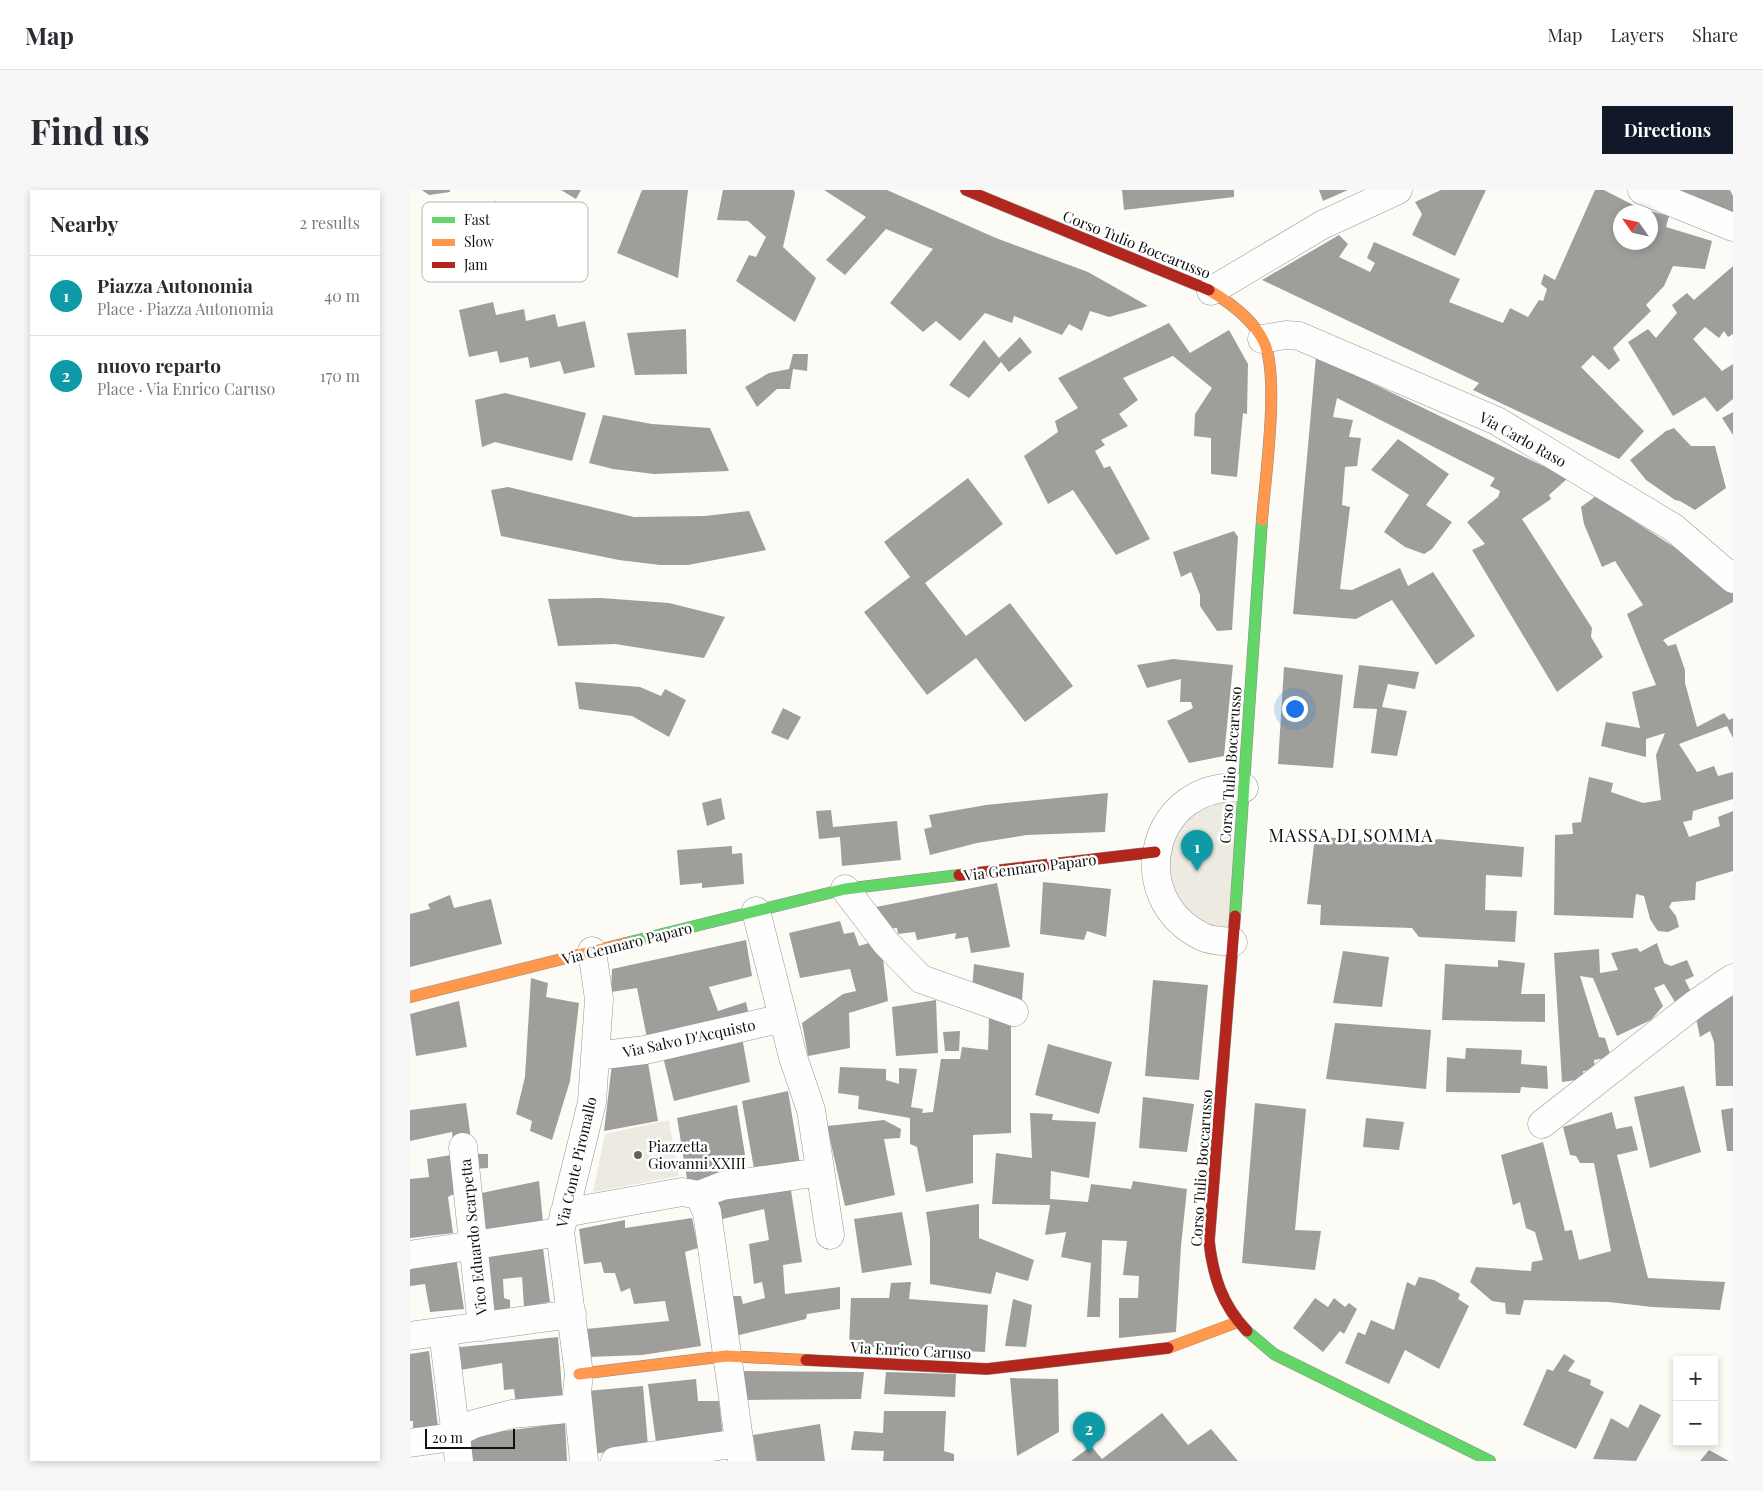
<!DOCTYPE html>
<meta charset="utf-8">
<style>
:root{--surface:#fff;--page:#f7f7f7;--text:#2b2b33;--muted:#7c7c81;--line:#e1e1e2;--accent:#111827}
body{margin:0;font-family:"Playfair Display",serif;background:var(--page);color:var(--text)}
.controls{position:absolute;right:15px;bottom:15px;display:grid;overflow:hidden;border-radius:0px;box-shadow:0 2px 8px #0003}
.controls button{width:45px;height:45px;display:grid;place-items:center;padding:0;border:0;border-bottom:1px solid var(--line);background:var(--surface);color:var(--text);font:25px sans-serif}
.compass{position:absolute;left:1203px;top:15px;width:45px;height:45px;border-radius:50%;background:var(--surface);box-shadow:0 2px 8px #0003;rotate:304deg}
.scale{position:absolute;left:15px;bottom:12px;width:90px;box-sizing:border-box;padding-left:5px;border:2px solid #101010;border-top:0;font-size:14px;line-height:18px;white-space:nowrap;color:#101010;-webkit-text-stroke:4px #fff;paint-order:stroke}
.you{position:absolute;left:884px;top:518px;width:18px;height:18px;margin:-12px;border:4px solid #fff;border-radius:50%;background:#1a73e8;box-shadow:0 0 0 8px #1a73e833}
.badge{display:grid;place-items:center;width:32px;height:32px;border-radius:50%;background:var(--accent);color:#fff;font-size:16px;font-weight:700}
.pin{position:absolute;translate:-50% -41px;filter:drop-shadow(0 1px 2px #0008)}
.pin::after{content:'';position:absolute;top:26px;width:18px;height:15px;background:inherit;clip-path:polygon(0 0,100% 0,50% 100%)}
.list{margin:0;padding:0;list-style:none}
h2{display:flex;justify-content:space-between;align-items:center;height:65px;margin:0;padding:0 20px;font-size:21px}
h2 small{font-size:16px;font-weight:400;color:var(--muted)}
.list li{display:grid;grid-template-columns:32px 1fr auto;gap:15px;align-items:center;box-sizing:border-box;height:80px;padding:0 20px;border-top:1px solid var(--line)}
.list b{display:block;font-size:19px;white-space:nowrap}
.list p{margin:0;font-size:16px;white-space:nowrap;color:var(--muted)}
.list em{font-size:16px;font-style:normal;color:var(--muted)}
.map{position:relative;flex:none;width:1323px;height:1271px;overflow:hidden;border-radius:0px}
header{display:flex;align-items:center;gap:30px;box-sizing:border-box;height:70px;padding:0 25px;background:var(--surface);border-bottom:1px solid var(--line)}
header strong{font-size:24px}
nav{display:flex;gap:28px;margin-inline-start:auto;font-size:18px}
.intro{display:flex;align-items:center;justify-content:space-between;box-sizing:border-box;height:120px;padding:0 30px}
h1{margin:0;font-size:35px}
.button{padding:12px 22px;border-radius:0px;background:var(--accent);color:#fff;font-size:18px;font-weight:700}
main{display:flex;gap:30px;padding:0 30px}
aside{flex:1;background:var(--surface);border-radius:0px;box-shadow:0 2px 8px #0003}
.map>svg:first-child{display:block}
.plaza{fill:#edeae1}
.building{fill:#a09e9b;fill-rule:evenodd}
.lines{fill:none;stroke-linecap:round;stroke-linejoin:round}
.street-casing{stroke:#969694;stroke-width:29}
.fast-casing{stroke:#8d8c8a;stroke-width:12}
.slow-casing{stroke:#8d8c8a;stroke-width:12}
.jam-casing{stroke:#8d8c8a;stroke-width:12}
.street{stroke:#fffefe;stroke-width:28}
.fast{stroke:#63d668;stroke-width:11}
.slow{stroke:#ff974d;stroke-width:11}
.jam{stroke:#b3261e;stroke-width:11}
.poi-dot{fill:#636260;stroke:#fff;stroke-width:2}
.labels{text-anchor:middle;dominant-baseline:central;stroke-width:5;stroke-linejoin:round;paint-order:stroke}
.street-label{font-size:15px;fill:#101010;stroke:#fff}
.poi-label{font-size:15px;fill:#101010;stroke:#fff;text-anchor:start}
.quarter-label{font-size:18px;letter-spacing:1px;fill:#101010;stroke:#fff}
.key{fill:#fff;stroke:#b7b7b7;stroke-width:1}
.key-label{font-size:14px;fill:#101010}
</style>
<header>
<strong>Map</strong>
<nav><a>Map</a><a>Layers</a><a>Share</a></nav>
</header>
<div class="intro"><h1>Find us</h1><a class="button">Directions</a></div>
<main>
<aside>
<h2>Nearby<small>2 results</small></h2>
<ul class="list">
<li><span class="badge" style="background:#0f9aa8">1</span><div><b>Piazza Autonomia</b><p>Place · Piazza Autonomia</p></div><em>40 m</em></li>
<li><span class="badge" style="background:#0f9aa8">2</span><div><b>nuovo reparto</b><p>Place · Via Enrico Caruso</p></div><em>170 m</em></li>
</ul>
</aside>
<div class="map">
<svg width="1323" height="1271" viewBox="0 0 1323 1271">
<rect width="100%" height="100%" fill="#fcfbf6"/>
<path class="plaza" d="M 834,598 L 823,752 L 771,734 L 750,645 L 764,622 Z
M 259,930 L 269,986 L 183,1002 L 195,944 Z"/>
<path class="building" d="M 12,0 L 40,0 L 40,2 L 19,5 Z
M 151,0 L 171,0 L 166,9 Z
M 232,0 L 278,0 L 268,88 L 207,63 Z
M 313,0 L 384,0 L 385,4 L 373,57 L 406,88 L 385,132 L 326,91 L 339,65 L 346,67 L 356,47 L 338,31 L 307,30 Z
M 414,0 L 477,0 L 586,48 L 678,82 L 738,116 L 699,127 L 680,121 L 672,141 L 659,134 L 652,145 L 604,126 L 602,133 L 575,123 L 550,151 L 526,131 L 513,142 L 480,113 L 523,59 L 476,39 L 435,85 L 416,70 L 456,27 Z
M 712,0 L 824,0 L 824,7 L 714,20 Z
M 909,0 L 938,0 L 913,11 Z
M 1031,0 L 1076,0 L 1045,66 L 1002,45 L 1012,24 L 1005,12 Z
M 1185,0 L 1194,0 L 1229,18 L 1259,26 L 1256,37 L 1302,51 L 1295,79 L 1263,76 L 1254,96 L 1236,115 L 1241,121 L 1203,158 L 1210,170 L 1199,180 L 1183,165 L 1171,177 L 1234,241 L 1209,269 L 1063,200 L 1069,193 L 852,90 L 929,45 L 938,54 L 929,67 L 960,82 L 965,73 L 957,68 L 964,52 L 1050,89 L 1039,112 L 1093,133 L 1100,118 L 1118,127 L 1129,110 L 1133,111 L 1137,99 L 1131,94 L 1134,84 L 1145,90 ZM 1210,22 L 1240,22 L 1240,52 L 1210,52 Z
M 1267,0 L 1320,0 L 1323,6 L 1323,26 Z
M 85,11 L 145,39 L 136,66 L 74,40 Z
M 1323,76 L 1323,144 L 1318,147 L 1314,141 L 1309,148 L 1295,137 L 1283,149 L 1312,181 L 1323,174 L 1323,209 L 1307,222 L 1295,207 L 1263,226 L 1218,152 L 1238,139 L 1246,148 L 1267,123 L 1262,115 L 1277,103 L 1284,110 Z
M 83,112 L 86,125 L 114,119 L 116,131 L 145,124 L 148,137 L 175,131 L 185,177 L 154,184 L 150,171 L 120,178 L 118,167 L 90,173 L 87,161 L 59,167 L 49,120 Z
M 759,133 L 780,163 L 819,140 L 838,174 L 837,224 L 833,223 L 827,287 L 801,284 L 801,248 L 784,246 L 785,224 L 802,198 L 763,166 L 713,188 L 728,210 L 709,224 L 718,236 L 691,250 L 695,255 L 685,261 L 694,278 L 700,276 L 740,349 L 706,365 L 663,300 L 638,314 L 614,266 L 648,242 L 645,231 L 668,218 L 648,188 Z
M 276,139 L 277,184 L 225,185 L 217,143 Z
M 610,147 L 622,162 L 599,182 L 591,172 L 559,208 L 539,195 L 574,150 L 589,168 Z
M 383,164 L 398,164 L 397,181 L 383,179 L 380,199 L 367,199 L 347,217 L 335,197 L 359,183 L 379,179 Z
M 906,166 L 1158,288 L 1139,305 L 1141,309 L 1112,329 L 1182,438 L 1181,447 L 1193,467 L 1147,502 L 1062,360 L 1075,354 L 1057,332 L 1088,307 L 1090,301 L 1080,296 L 1085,288 L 927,208 L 923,227 L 943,230 L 939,247 L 951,248 L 947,276 L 935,277 L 932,315 L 940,317 L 930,399 L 942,400 L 990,378 L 998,396 L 1023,382 L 1065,446 L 1026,475 L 982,410 L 946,429 L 883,424 Z
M 95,203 L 176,223 L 162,271 L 85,252 L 72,257 L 65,210 Z
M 1323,222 L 1323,245 L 1312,228 Z
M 193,225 L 242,234 L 300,238 L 319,281 L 244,284 L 203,279 L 179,273 Z
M 1264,238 L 1281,256 L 1305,256 L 1316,298 L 1285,320 L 1270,311 L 1265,310 L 1236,290 L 1220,270 L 1256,241 Z
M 988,249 L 1039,284 L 1016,315 L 1042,332 L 1022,359 L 1014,364 L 995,357 L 974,342 L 999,305 L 961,280 Z
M 558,288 L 593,334 L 515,393 L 556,446 L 600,413 L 663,496 L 615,532 L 566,468 L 517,505 L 454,422 L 500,387 L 474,352 Z
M 98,297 L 224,327 L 295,326 L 339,321 L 356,360 L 278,375 L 250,375 L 209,370 L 91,346 L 81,300 Z
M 1186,306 L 1296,378 L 1323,400 L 1323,412 L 1253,450 L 1258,456 L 1266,454 L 1275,480 L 1275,493 L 1287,537 L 1314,523 L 1319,530 L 1323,528 L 1323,548 L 1317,536 L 1269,554 L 1287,582 L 1304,576 L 1308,586 L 1323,582 L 1323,609 L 1283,621 L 1282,630 L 1273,632 L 1279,647 L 1310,636 L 1308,627 L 1323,621 L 1323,681 L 1286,692 L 1285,710 L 1262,712 L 1259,717 L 1266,726 L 1269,737 L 1258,742 L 1248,741 L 1245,737 L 1240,729 L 1234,706 L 1226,704 L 1223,728 L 1144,725 L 1145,645 L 1163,644 L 1162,633 L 1171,632 L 1179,587 L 1203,593 L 1201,602 L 1233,613 L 1251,610 L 1246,565 L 1255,543 L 1236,549 L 1236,567 L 1191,556 L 1196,532 L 1230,538 L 1222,502 L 1246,495 L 1217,424 L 1233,415 L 1205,371 L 1192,377 L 1174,334 L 1171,317 Z
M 824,341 L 828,347 L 822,440 L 807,441 L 790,416 L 790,405 L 781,382 L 771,387 L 763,362 Z
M 191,408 L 259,413 L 315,427 L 294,468 L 205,454 L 148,456 L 138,409 Z
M 763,469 L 823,475 L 814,566 L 779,573 L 757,531 L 783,518 L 781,512 L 770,512 L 771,489 L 737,498 L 727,475 Z
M 949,475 L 1009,482 L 1005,499 L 978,494 L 972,517 L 997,521 L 987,566 L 961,563 L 967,519 L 943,518 Z
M 874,477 L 933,485 L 923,578 L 868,574 Z
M 165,492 L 230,497 L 251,506 L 255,499 L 276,510 L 259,547 L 222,526 L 169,519 Z
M 373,518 L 391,527 L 378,550 L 361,543 Z
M 698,603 L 695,642 L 617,645 L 567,653 L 520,665 L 514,639 L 522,637 L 519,625 L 576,615 Z
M 311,608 L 315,629 L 297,636 L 292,613 Z
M 421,620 L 423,637 L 487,631 L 491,670 L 432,676 L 430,647 L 409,649 L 406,621 Z
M 905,646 L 1009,656 L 1028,649 L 1114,657 L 1112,687 L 1076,685 L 1075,720 L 1107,721 L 1105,752 L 1009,747 L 1002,738 L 910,735 L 911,715 L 897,714 Z
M 322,656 L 322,664 L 332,663 L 334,694 L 292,698 L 292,693 L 270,695 L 267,660 Z
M 633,692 L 701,699 L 696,747 L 677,741 L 674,750 L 630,744 Z
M 587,693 L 600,757 L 561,763 L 558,747 L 545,749 L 546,743 L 507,750 L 505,742 L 488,744 L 487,738 L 473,739 L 461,718 Z
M 40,705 L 44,718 L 81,709 L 92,754 L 0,777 L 0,724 L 20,719 L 18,714 Z
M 430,731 L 434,744 L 444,742 L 449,756 L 462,752 L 473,769 L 478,811 L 439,823 L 440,858 L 398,866 L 392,833 L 433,804 L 446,801 L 440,779 L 390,788 L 379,743 Z
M 336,750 L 342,786 L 299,797 L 308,821 L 336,812 L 340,830 L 238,853 L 227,798 L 201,802 L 202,779 Z
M 1247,753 L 1254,773 L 1261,776 L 1277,770 L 1284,786 L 1275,790 L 1281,802 L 1265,812 L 1254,794 L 1244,798 L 1253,816 L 1241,830 L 1207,846 L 1183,788 L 1170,786 L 1189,847 L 1195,848 L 1201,867 L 1184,870 L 1185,880 L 1173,881 L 1174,889 L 1152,892 L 1144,763 L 1189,759 L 1190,783 L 1208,780 L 1201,763 L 1227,758 L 1230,762 Z
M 933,761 L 979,767 L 972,817 L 923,813 Z
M 1088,770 L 1115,773 L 1111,804 L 1135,804 L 1135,832 L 1032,830 L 1035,774 L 1088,777 Z
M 564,774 L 614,783 L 612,811 L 562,800 Z
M 121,788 L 138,793 L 136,807 L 169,813 L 160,891 L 142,950 L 120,941 L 122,931 L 106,924 L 115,887 Z
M 743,790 L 798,795 L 789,890 L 735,886 Z
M 1323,806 L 1323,896 L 1306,896 L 1304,852 L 1300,841 L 1290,847 L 1285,824 Z
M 526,810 L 528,863 L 486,866 L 482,817 Z
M 49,811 L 57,857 L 6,866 L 0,824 Z
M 579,828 L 601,831 L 601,943 L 563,945 L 563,993 L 516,1002 L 507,957 L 500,954 L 500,928 L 448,919 L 449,906 L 428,903 L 430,877 L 476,879 L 476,890 L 489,894 L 489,878 L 507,879 L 501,917 L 513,919 L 512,923 L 523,922 L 531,869 L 550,869 L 552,857 L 578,860 Z
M 925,833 L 1021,840 L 1016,899 L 916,889 Z
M 550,841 L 549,861 L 535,861 L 533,842 Z
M 332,847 L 340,892 L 264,911 L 253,867 Z
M 638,854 L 702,872 L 689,924 L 625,905 Z
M 1056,858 L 1112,860 L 1111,874 L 1137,876 L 1138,899 L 1111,897 L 1110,903 L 1036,902 L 1037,867 L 1055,869 Z
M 237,867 L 248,931 L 194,941 L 202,874 Z
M 1274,896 L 1291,962 L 1240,978 L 1224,907 Z
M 378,901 L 390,974 L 344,979 L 332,911 Z
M 733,907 L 784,914 L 777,962 L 729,958 Z
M 56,913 L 61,949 L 43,951 L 42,942 L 0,951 L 0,920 Z
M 845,913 L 896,919 L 885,1040 L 911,1041 L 905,1080 L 832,1073 Z
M 327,915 L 335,965 L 307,968 L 309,989 L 278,995 L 267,928 Z
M 1323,918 L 1323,961 L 1317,961 L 1311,920 Z
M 1202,922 L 1206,939 L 1222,936 L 1228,960 L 1207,965 L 1238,1088 L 1315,1092 L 1310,1120 L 1242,1117 L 1199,1112 L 1114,1110 L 1110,1125 L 1096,1124 L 1095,1113 L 1082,1111 L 1060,1092 L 1066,1077 L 1121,1081 L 1122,1072 L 1133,1070 L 1125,1042 L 1116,1038 L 1110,1012 L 1103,1015 L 1091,965 L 1133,952 L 1155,1041 L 1162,1040 L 1169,1070 L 1201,1061 L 1184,973 L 1170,973 L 1166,966 L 1160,965 L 1153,937 Z
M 620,923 L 643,924 L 642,930 L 686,932 L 679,988 L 641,981 L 640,1009 L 678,1012 L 681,994 L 721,999 L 723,991 L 777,999 L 771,1056 L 766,1142 L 709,1148 L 709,1108 L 728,1108 L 729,1086 L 713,1085 L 717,1051 L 692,1050 L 690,1127 L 677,1127 L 681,1073 L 651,1067 L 656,1042 L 635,1045 L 640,1015 L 582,1014 L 586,963 L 622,968 Z
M 956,928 L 994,932 L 989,960 L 953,957 Z
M 474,930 L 491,939 L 490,948 L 474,949 L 485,1005 L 435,1016 L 417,936 Z
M 62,964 L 78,964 L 78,978 L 62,979 Z
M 41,965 L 46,1003 L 38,1007 L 43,1043 L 0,1048 L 0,989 L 19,987 L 17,969 Z
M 129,991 L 133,1032 L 70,1045 L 67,1004 Z
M 380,994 L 392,1072 L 373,1075 L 375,1104 L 430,1097 L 430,1119 L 397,1124 L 396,1129 L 321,1147 L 316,1106 L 331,1106 L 333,1114 L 355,1108 L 352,1092 L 344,1094 L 339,1054 L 359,1050 L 354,1019 L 304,1031 L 302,1010 Z
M 569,1014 L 569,1048 L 624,1070 L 618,1091 L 586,1082 L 581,1104 L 520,1094 L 520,1048 L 516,1022 Z
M 492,1022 L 502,1075 L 452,1083 L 444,1029 Z
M 282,1028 L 288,1058 L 275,1062 L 291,1156 L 232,1165 L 178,1167 L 176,1139 L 259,1131 L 255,1111 L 224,1114 L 220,1098 L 211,1102 L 205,1083 L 194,1083 L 191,1072 L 174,1074 L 169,1039 L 215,1030 L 215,1038 Z
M 133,1058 L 140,1112 L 114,1117 L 112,1087 L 93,1089 L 94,1108 L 100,1110 L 100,1127 L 80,1128 L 74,1064 Z
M 46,1067 L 54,1119 L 20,1122 L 15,1094 L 0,1096 L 0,1072 Z
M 1009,1087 L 1024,1090 L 1050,1104 L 1048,1109 L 1059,1116 L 1029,1179 L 995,1160 L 979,1194 L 935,1173 L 948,1142 L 955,1145 L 961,1130 L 984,1140 L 997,1092 L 1005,1096 Z
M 501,1092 L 499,1109 L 578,1115 L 575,1162 L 439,1156 L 441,1108 L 479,1108 L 481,1093 Z
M 905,1108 L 918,1117 L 924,1108 L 935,1117 L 939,1113 L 947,1119 L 934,1144 L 930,1141 L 913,1162 L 883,1138 Z
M 603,1109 L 622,1115 L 616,1157 L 595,1156 Z
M 148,1147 L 153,1212 L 106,1215 L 104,1199 L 94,1200 L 92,1173 L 44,1181 L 41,1158 Z
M 19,1161 L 28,1237 L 3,1241 L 3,1231 L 0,1231 L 0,1164 Z
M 1154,1164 L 1165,1171 L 1158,1181 L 1181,1190 L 1180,1195 L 1194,1202 L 1166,1259 L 1113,1235 L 1137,1179 L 1143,1181 Z
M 331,1181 L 454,1182 L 451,1209 L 334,1210 Z
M 476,1182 L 546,1184 L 545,1207 L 474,1204 Z
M 600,1188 L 648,1189 L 649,1242 L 607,1266 Z
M 286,1189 L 288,1211 L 309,1211 L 313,1246 L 246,1252 L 238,1194 Z
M 233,1196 L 238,1256 L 183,1264 L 176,1201 Z
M 1230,1214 L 1251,1225 L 1226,1271 L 1183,1269 L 1201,1228 L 1218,1238 Z
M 474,1221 L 536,1221 L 534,1261 L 544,1264 L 544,1271 L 473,1271 L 474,1261 L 441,1260 L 444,1241 L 473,1243 Z
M 752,1223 L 778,1255 L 801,1239 L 828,1271 L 661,1271 L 681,1256 L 692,1269 Z
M 155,1233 L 157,1271 L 57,1271 L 57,1246 Z
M 410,1234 L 415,1271 L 347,1271 L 343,1245 Z
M 1299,1260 L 1319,1271 L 1290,1271 Z"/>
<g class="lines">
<g class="street-casing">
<path id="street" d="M 1232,0 L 1323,37
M 801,101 L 912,35 L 988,0
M 852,149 L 876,145 L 889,146 L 1087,231 L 1264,338 L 1323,389
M 435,699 L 476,753 L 511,789 L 604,822
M 346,721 L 383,867 L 401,920 L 420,1045
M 823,752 C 814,751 801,751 793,747 C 712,708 742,589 834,598
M 185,866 L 235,860 L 373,828
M 1132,934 L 1285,814 L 1323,788
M 53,957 L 72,1137
M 289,1005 L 312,996 L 410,982
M 154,1023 L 272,1002 L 289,1005 L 297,1022 L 332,1271
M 0,1065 L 150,1042
M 33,1142 L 49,1271
M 0,1146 L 162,1124
M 0,1253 L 36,1248 L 64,1234 L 102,1224 L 168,1218
M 174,1271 L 167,1202 L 169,1184 L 150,1042 L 182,912 L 189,809 L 182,761
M 205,1271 L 329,1253"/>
</g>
<g class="fast-casing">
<path id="fast" d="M 825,726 L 852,330
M 216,753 L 435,699 L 549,685
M 837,1141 L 864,1164 L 1080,1271"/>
</g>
<g class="slow-casing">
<path id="slow" d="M 799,100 C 819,112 844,131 854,152 C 870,187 855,289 852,330
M 0,807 L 216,753
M 758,1158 L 828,1132
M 169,1184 L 316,1166 L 396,1170"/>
</g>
<g class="jam-casing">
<path id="jam" d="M 556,0 L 799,100
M 549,685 L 745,662
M 825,726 L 799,1051 C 803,1086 812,1115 837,1141
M 396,1170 L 577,1179 L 758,1158"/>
</g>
<use href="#street" class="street"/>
<use href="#fast" class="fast"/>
<use href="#slow" class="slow"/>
<use href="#jam" class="jam"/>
</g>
<circle class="poi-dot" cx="228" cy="965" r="5"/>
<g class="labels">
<g class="street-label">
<text transform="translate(727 54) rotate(22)">Corso Tulio Boccarusso</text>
<text transform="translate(1113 249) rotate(29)">Via Carlo Raso</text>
<text transform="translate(820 575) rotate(-86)">Corso Tulio Boccarusso</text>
<text transform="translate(620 677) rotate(-7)">Via Gennaro Paparo</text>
<text transform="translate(217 753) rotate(-14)">Via Gennaro Paparo</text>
<text transform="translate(279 848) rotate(-12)">Via Salvo D'Acquisto</text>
<text transform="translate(166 972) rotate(-77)">Via Conte Piromallo</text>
<text transform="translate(791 978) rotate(-86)">Corso Tulio Boccarusso</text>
<text transform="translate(63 1047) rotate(-96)">Vico Eduardo Scarpetta</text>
<text transform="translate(501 1160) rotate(3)">Via Enrico Caruso</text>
</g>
<g class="poi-label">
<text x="238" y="956">Piazzetta<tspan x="238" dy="17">Giovanni XXIII</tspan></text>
</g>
<g class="quarter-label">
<text x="941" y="645">MASSA DI SOMMA</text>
</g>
</g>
<rect x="12" y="12" width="166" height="80" rx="8" class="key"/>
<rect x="22" y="27" width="23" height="6" fill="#63d668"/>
<rect x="22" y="49" width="23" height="7" fill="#ff974d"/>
<rect x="22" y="72" width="23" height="6" fill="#b3261e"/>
<g class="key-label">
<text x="54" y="35">Fast</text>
<text x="54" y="57">Slow</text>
<text x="54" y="80">Jam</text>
</g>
</svg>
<div class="controls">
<button>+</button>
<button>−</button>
</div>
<svg class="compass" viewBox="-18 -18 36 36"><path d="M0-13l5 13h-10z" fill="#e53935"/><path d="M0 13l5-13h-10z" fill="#7c7c81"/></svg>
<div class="scale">20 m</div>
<div class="you"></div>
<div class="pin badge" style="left:787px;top:681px;background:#0f9aa8">1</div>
<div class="pin badge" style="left:679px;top:1263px;background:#0f9aa8">2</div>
</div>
</main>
